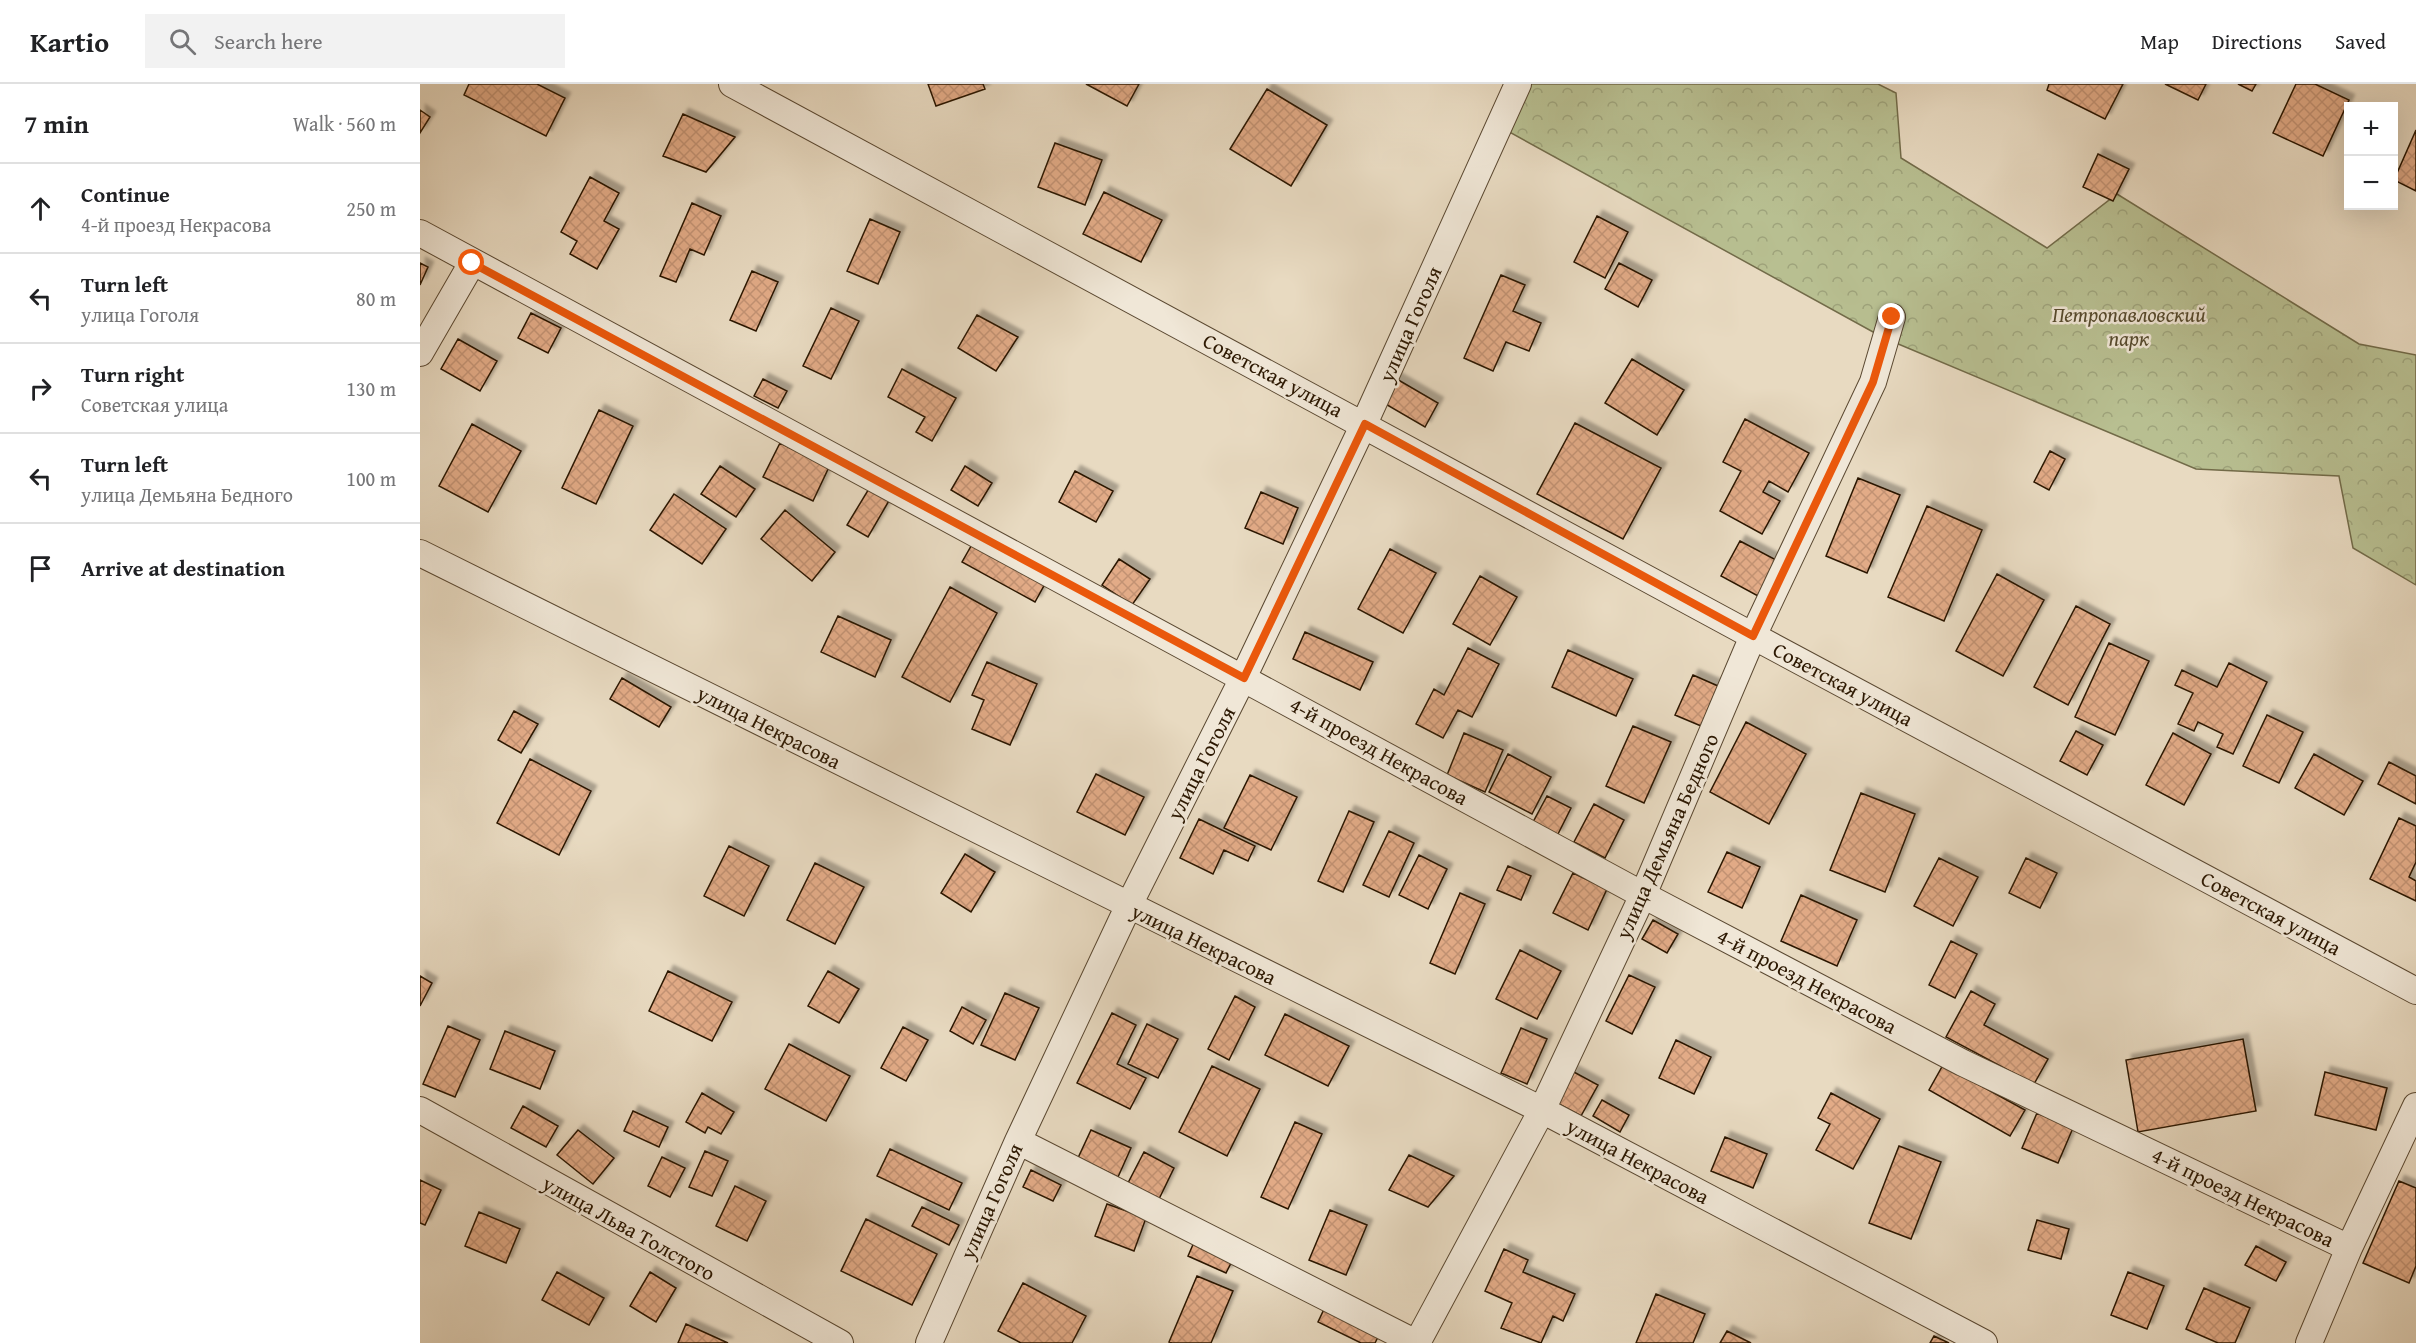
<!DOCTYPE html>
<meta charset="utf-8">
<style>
:root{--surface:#fff;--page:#f2f2f2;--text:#202124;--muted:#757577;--line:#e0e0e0}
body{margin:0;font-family:"Gentium Book Plus",serif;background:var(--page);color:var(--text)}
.controls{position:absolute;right:18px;top:18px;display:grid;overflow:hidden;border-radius:0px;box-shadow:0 6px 24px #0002}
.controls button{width:54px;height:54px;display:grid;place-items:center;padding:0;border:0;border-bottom:2px solid var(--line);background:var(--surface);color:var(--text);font:30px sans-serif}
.stop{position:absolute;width:18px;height:18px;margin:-14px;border:4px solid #ea580c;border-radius:50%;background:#fff}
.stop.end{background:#ea580c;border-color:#fff;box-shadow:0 2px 6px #0008}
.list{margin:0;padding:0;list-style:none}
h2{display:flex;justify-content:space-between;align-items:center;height:78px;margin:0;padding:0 24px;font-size:26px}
h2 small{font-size:20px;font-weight:400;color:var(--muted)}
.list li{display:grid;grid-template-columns:39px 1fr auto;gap:18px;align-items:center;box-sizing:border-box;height:90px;padding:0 24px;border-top:2px solid var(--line)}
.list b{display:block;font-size:22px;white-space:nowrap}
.list p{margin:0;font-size:20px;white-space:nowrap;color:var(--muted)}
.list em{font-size:20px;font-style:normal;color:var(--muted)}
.icon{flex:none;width:33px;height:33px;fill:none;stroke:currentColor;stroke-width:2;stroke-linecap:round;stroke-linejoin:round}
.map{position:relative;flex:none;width:1996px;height:1259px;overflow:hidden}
header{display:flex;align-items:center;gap:36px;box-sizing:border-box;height:84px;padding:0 30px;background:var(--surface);border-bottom:2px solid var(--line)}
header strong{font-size:28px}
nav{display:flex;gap:33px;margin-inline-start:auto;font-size:21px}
.search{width:420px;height:54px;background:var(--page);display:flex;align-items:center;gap:15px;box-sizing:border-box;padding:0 21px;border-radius:0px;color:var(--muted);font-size:22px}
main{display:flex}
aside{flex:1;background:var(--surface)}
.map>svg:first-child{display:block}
.forest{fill:url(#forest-crowns);stroke:#726b49;stroke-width:1.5}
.building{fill:url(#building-cross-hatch);stroke:#2b1701;stroke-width:1.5;filter:url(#shadow)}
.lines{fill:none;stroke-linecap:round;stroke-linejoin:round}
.minor-casing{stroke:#5a4831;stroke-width:28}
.minor{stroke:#f0e7d7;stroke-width:26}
.route{stroke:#ea580c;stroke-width:8}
.labels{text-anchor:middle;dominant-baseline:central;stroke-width:5;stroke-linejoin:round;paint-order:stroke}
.park-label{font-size:21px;font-style:italic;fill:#55492c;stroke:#f0e7d7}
.street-label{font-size:21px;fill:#2b1701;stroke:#f0e7d7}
</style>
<header>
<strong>Kartio</strong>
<div class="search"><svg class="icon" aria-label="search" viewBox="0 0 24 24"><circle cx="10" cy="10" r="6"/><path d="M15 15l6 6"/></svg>Search here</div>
<nav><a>Map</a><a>Directions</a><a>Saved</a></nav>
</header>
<main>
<aside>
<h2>7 min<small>Walk · 560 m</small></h2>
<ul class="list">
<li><svg class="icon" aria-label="ahead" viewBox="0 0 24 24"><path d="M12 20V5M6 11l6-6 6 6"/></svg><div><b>Continue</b><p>4-й проезд Некрасова</p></div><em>250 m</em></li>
<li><svg class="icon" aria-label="left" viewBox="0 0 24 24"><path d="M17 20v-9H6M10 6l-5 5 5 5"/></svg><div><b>Turn left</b><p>улица Гоголя</p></div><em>80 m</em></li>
<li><svg class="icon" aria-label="right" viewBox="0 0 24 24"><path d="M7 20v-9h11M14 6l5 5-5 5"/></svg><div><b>Turn right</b><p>Советская улица</p></div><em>130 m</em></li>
<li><svg class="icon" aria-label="left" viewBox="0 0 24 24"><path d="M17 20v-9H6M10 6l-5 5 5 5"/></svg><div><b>Turn left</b><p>улица Демьяна Бедного</p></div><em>100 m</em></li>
<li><svg class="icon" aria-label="arrive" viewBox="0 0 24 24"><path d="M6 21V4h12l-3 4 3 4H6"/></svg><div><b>Arrive at destination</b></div></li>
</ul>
</aside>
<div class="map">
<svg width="1996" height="1259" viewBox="0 0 1996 1259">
<defs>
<pattern id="forest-crowns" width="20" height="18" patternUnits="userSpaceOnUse" patternTransform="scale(1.5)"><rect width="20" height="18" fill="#b8bf91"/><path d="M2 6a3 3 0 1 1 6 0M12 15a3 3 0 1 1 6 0" fill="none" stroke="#9ea37b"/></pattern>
<pattern id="building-cross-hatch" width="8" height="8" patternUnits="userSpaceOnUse" patternTransform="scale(1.5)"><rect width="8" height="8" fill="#e2ab87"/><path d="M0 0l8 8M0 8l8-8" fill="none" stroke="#c29273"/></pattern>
<filter id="shadow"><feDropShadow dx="5.5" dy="-5.5" stdDeviation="1.5" flood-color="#0004"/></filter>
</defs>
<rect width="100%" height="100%" fill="#e8dac1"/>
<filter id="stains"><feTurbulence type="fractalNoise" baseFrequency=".00333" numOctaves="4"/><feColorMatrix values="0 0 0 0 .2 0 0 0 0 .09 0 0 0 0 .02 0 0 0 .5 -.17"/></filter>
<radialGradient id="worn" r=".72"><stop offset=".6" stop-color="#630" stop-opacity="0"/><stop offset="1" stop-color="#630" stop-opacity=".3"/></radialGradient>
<path class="forest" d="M 1102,0 L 1458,0 L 1476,9 L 1481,74 L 1627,164 L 1697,110 L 1939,260 L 1996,271 L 1996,501 L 1933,464 L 1919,392 L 1776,385 L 1464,254 L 1082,44 Z"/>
<path class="building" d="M 49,0 L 117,0 L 145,14 L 126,52 L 44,11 Z
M 508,0 L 563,0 L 565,5 L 516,22 Z
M 666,0 L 719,0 L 707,22 Z
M 1629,0 L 1703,0 L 1685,35 L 1627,6 Z
M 1745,0 L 1786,0 L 1778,16 Z
M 1818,0 L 1836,0 L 1832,7 Z
M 1876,0 L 1895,0 L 1929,16 L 1903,72 L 1853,49 Z
M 847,5 L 907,41 L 871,102 L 810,65 Z
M 0,26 L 10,33 L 0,49 Z
M 263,30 L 315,53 L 286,88 L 243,72 Z
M 1996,46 L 1996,107 L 1974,96 Z
M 635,59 L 682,76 L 665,121 L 618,103 Z
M 1678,70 L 1709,85 L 1693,117 L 1663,103 Z
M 170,93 L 199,109 L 184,137 L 199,145 L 177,185 L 150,170 L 157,157 L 141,148 Z
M 684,108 L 742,136 L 721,178 L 663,150 Z
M 272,119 L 301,132 L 284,171 L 270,165 L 256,198 L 240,192 Z
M 1177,132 L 1208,148 L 1185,194 L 1154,178 Z
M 450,135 L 480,148 L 458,200 L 427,187 Z
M 0,179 L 8,183 L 0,201 Z
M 1199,179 L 1232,196 L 1218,223 L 1185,205 Z
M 332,187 L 358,198 L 336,247 L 310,236 Z
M 1081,191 L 1105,201 L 1093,227 L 1121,239 L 1109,267 L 1086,258 L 1073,287 L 1044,274 Z
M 411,224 L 439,237 L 411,295 L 383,282 Z
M 111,229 L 141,244 L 128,269 L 98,254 Z
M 557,231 L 598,253 L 576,287 L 538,264 Z
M 38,255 L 77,277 L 60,307 L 21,285 Z
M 1212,275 L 1264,306 L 1237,351 L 1185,319 Z
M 482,285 L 536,314 L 512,357 L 496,348 L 505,333 L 468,313 Z
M 975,294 L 1018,319 L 1005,343 L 962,318 Z
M 343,295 L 367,307 L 358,324 L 334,312 Z
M 179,326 L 213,342 L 176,420 L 142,404 Z
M 1325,335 L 1389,369 L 1368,408 L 1349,397 L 1343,408 L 1360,417 L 1342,450 L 1300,427 L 1321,387 L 1303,378 Z
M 1155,339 L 1241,384 L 1203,455 L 1117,410 Z
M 52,340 L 101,367 L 68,428 L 19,402 Z
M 360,359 L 409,383 L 393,417 L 343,393 Z
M 1630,367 L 1645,375 L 1629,406 L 1614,398 Z
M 300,382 L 335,405 L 316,433 L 281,410 Z
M 545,382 L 572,399 L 558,422 L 531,406 Z
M 655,387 L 693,407 L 676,438 L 639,418 Z
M 1438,394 L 1480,411 L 1447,489 L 1406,472 Z
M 450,403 L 470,415 L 448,453 L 427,441 Z
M 841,408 L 878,424 L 863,460 L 825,444 Z
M 254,410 L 306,445 L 282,480 L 230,446 Z
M 1507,422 L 1562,446 L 1524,537 L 1468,513 Z
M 365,426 L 415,468 L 392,497 L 341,455 Z
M 554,457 L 626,498 L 615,518 L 542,478 Z
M 1320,457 L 1358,477 L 1338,512 L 1301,492 Z
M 970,465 L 1016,489 L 983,549 L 938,525 Z
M 699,475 L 730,495 L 712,521 L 682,501 Z
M 1577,490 L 1624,516 L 1583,592 L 1536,567 Z
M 1060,492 L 1097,513 L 1070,561 L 1033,540 Z
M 530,503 L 577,529 L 530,618 L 482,593 Z
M 1656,522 L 1690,540 L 1648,621 L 1614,603 Z
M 418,532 L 471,556 L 455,593 L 401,568 Z
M 885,548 L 953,578 L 940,606 L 873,575 Z
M 1689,559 L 1729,577 L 1695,651 L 1655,633 Z
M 1048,564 L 1079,580 L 1052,633 L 1038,626 L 1023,654 L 996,640 L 1014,605 L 1024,611 Z
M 1148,566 L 1213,595 L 1196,632 L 1132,603 Z
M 567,578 L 617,600 L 590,661 L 552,645 L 564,616 L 552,611 Z
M 1809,579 L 1847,598 L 1813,670 L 1797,663 L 1803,650 L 1778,638 L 1774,647 L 1758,640 L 1773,609 L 1755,601 L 1762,586 L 1797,603 Z
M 1273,591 L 1298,602 L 1281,642 L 1255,631 Z
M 202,594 L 251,623 L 239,643 L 190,615 Z
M 94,627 L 118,640 L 101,669 L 78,656 Z
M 1847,631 L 1883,648 L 1859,699 L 1823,682 Z
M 1326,638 L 1386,670 L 1349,740 L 1290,708 Z
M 1213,642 L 1251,658 L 1224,719 L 1186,702 Z
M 1656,647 L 1683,661 L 1667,691 L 1640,677 Z
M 1044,649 L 1083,666 L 1065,708 L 1027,691 Z
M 1753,649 L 1791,670 L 1764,721 L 1726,701 Z
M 1088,670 L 1131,693 L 1112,730 L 1069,708 Z
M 1894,670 L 1943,697 L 1924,731 L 1875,704 Z
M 110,675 L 171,707 L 139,771 L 77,739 Z
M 1969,678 L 1996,692 L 1996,720 L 1958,700 Z
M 676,690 L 724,713 L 705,751 L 657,728 Z
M 830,691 L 877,713 L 851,766 L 804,744 Z
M 1441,709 L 1495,730 L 1465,808 L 1410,786 Z
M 1127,712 L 1151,724 L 1137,752 L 1112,740 Z
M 1174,720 L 1204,736 L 1185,774 L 1154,758 Z
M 929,727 L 954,738 L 923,808 L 898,797 Z
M 1979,734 L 1996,742 L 1996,778 L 1989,793 L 1996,797 L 1996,817 L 1950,795 Z
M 779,735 L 835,762 L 828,777 L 804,766 L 793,790 L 760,774 Z
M 969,747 L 994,759 L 969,813 L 943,801 Z
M 309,762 L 349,782 L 324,832 L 284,812 Z
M 1307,768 L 1340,783 L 1322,824 L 1288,808 Z
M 545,770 L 575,788 L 551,828 L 521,809 Z
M 999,771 L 1027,785 L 1008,825 L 979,811 Z
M 1519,774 L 1558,793 L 1533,842 L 1494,822 Z
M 1606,774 L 1637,789 L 1620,824 L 1589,809 Z
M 395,779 L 444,803 L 415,860 L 367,836 Z
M 1088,782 L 1111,792 L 1101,816 L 1077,806 Z
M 1153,789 L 1187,805 L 1168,846 L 1133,829 Z
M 1040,809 L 1065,820 L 1035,890 L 1010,879 Z
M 1381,811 L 1437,836 L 1417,882 L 1361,857 Z
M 1233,836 L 1258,850 L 1247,869 L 1222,855 Z
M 1531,857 L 1557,870 L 1535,914 L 1509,901 Z
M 1100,866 L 1141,887 L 1117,935 L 1076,915 Z
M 248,887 L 312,918 L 292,957 L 229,927 Z
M 408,887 L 439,905 L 419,939 L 388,922 Z
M 1209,891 L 1235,903 L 1212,950 L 1186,937 Z
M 0,892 L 12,899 L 0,922 Z
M 1551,907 L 1575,920 L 1564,941 L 1628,975 L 1614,1000 L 1526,953 Z
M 585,909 L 619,924 L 595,976 L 561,961 Z
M 815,912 L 835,923 L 809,976 L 788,965 Z
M 542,923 L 566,936 L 553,960 L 530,947 Z
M 692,929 L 716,941 L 697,980 L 726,994 L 710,1025 L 657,999 Z
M 865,930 L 929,962 L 908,1002 L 845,971 Z
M 727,940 L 758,955 L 738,994 L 708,980 Z
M 28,942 L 60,956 L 35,1013 L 3,1000 Z
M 483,943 L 508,956 L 486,997 L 461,984 Z
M 1101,944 L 1127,955 L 1107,1000 L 1081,989 Z
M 85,947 L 135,967 L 120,1005 L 70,985 Z
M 1823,955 L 1836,1027 L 1718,1048 L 1706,976 Z
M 1256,956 L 1291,973 L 1274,1010 L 1239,994 Z
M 369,960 L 430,992 L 406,1037 L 345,1005 Z
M 1523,981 L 1605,1026 L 1590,1052 L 1509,1006 Z
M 792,982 L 840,1005 L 807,1072 L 759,1048 Z
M 1152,987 L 1178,1001 L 1161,1032 L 1135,1018 Z
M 1905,988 L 1967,1004 L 1956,1046 L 1895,1031 Z
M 282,1009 L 314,1028 L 301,1050 L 288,1043 L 285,1049 L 266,1038 Z
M 1411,1009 L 1460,1035 L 1433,1085 L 1396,1066 L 1410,1040 L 1398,1034 Z
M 1182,1016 L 1209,1031 L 1200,1048 L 1173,1032 Z
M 103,1022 L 138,1042 L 126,1063 L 91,1044 Z
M 213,1027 L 248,1043 L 239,1063 L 204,1047 Z
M 1617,1029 L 1653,1044 L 1638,1079 L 1602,1064 Z
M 875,1038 L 902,1050 L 868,1125 L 841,1113 Z
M 158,1046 L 194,1074 L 173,1100 L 137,1071 Z
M 671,1046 L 711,1064 L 698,1093 L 658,1074 Z
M 1305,1053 L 1347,1070 L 1333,1104 L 1291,1087 Z
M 1479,1062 L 1521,1078 L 1491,1155 L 1449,1139 Z
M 470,1065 L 542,1099 L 529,1126 L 457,1092 Z
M 285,1067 L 308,1077 L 292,1112 L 269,1103 Z
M 724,1068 L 754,1084 L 739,1115 L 708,1099 Z
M 989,1071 L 1034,1092 L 1008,1123 L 969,1106 Z
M 242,1073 L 265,1084 L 250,1113 L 228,1102 Z
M 611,1086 L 641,1101 L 633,1117 L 603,1103 Z
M 0,1096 L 21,1106 L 5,1141 L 0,1139 Z
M 1979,1097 L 1996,1104 L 1996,1182 L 1989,1199 L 1943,1179 Z
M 315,1102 L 346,1117 L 327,1157 L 296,1142 Z
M 687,1120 L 726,1134 L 714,1167 L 675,1152 Z
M 502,1123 L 539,1141 L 529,1161 L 492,1142 Z
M 910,1126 L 947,1141 L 926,1191 L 889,1176 Z
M 59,1128 L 100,1145 L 86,1179 L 45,1162 Z
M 446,1135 L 517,1170 L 492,1221 L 421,1187 Z
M 1617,1136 L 1649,1145 L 1641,1175 L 1608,1166 Z
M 775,1156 L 814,1173 L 806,1189 L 768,1172 Z
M 1836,1162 L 1866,1178 L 1856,1197 L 1825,1181 Z
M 1084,1165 L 1108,1176 L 1103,1188 L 1155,1210 L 1143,1237 L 1133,1232 L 1121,1259 L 1081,1244 L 1092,1219 L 1065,1207 Z
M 137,1188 L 184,1214 L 169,1241 L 122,1216 Z
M 230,1188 L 256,1204 L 236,1238 L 210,1222 Z
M 1708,1188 L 1744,1202 L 1727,1245 L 1691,1231 Z
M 777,1192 L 813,1207 L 791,1259 L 752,1259 L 749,1258 Z
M 603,1199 L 666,1232 L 652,1259 L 601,1259 L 578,1247 Z
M 1784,1204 L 1830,1224 L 1815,1259 L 1798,1259 L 1766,1245 Z
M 1236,1210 L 1285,1230 L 1273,1259 L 1216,1259 Z
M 906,1221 L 961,1247 L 955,1259 L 941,1259 L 898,1238 Z
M 266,1240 L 308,1259 L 258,1259 Z
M 1307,1247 L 1331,1259 L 1300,1259 Z
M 1514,1252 L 1529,1259 L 1510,1259 Z"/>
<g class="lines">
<g class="minor-casing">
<path id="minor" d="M 312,0 L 1333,552 L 1996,907
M 0,149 L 1223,811 L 1543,979 L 1929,1164
M 0,269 L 52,179
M 0,469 L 1122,1026 L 1564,1259
M 0,1026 L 420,1259
M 598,1057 L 996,1259
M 509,1259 L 598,1057 L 708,823 L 823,594 L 944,340 L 1098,0
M 997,1259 L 1122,1026 L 1223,811 L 1333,552 L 1453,298 L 1472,233
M 1889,1259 L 1929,1164 L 1996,1022"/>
</g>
<use href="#minor" class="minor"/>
</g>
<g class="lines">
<path class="route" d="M 52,179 L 824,594 L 945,340 L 1333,552 L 1453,298 L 1472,233"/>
</g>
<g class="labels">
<g class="park-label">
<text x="1709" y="230">Петропавловский<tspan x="1709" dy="24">парк</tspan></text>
</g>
<g class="street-label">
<text transform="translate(990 240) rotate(-66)">улица Гоголя</text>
<text transform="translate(853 291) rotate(28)">Советская улица</text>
<text transform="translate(1423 600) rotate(28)">Советская улица</text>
<text transform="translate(349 643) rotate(27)">улица Некрасова</text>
<text transform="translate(959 667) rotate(29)">4-й проезд Некрасова</text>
<text transform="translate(781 679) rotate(-63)">улица Гоголя</text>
<text transform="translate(1247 752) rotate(-66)">улица Демьяна Бедного</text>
<text transform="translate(1851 829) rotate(28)">Советская улица</text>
<text transform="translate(784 860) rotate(26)">улица Некрасова</text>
<text transform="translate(1387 897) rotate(28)">4-й проезд Некрасова</text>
<text transform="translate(1218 1077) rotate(28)">улица Некрасова</text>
<text transform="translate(1823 1113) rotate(26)">4-й проезд Некрасова</text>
<text transform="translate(571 1117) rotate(-66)">улица Гоголя</text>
<text transform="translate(209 1144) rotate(29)">улица Льва Толстого</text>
</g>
</g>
<rect width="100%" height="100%" filter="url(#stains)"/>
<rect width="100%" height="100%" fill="url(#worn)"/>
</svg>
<div class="controls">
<button>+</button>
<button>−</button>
</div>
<div class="stop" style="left:52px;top:179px"></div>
<div class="stop end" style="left:1472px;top:233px"></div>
</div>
</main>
